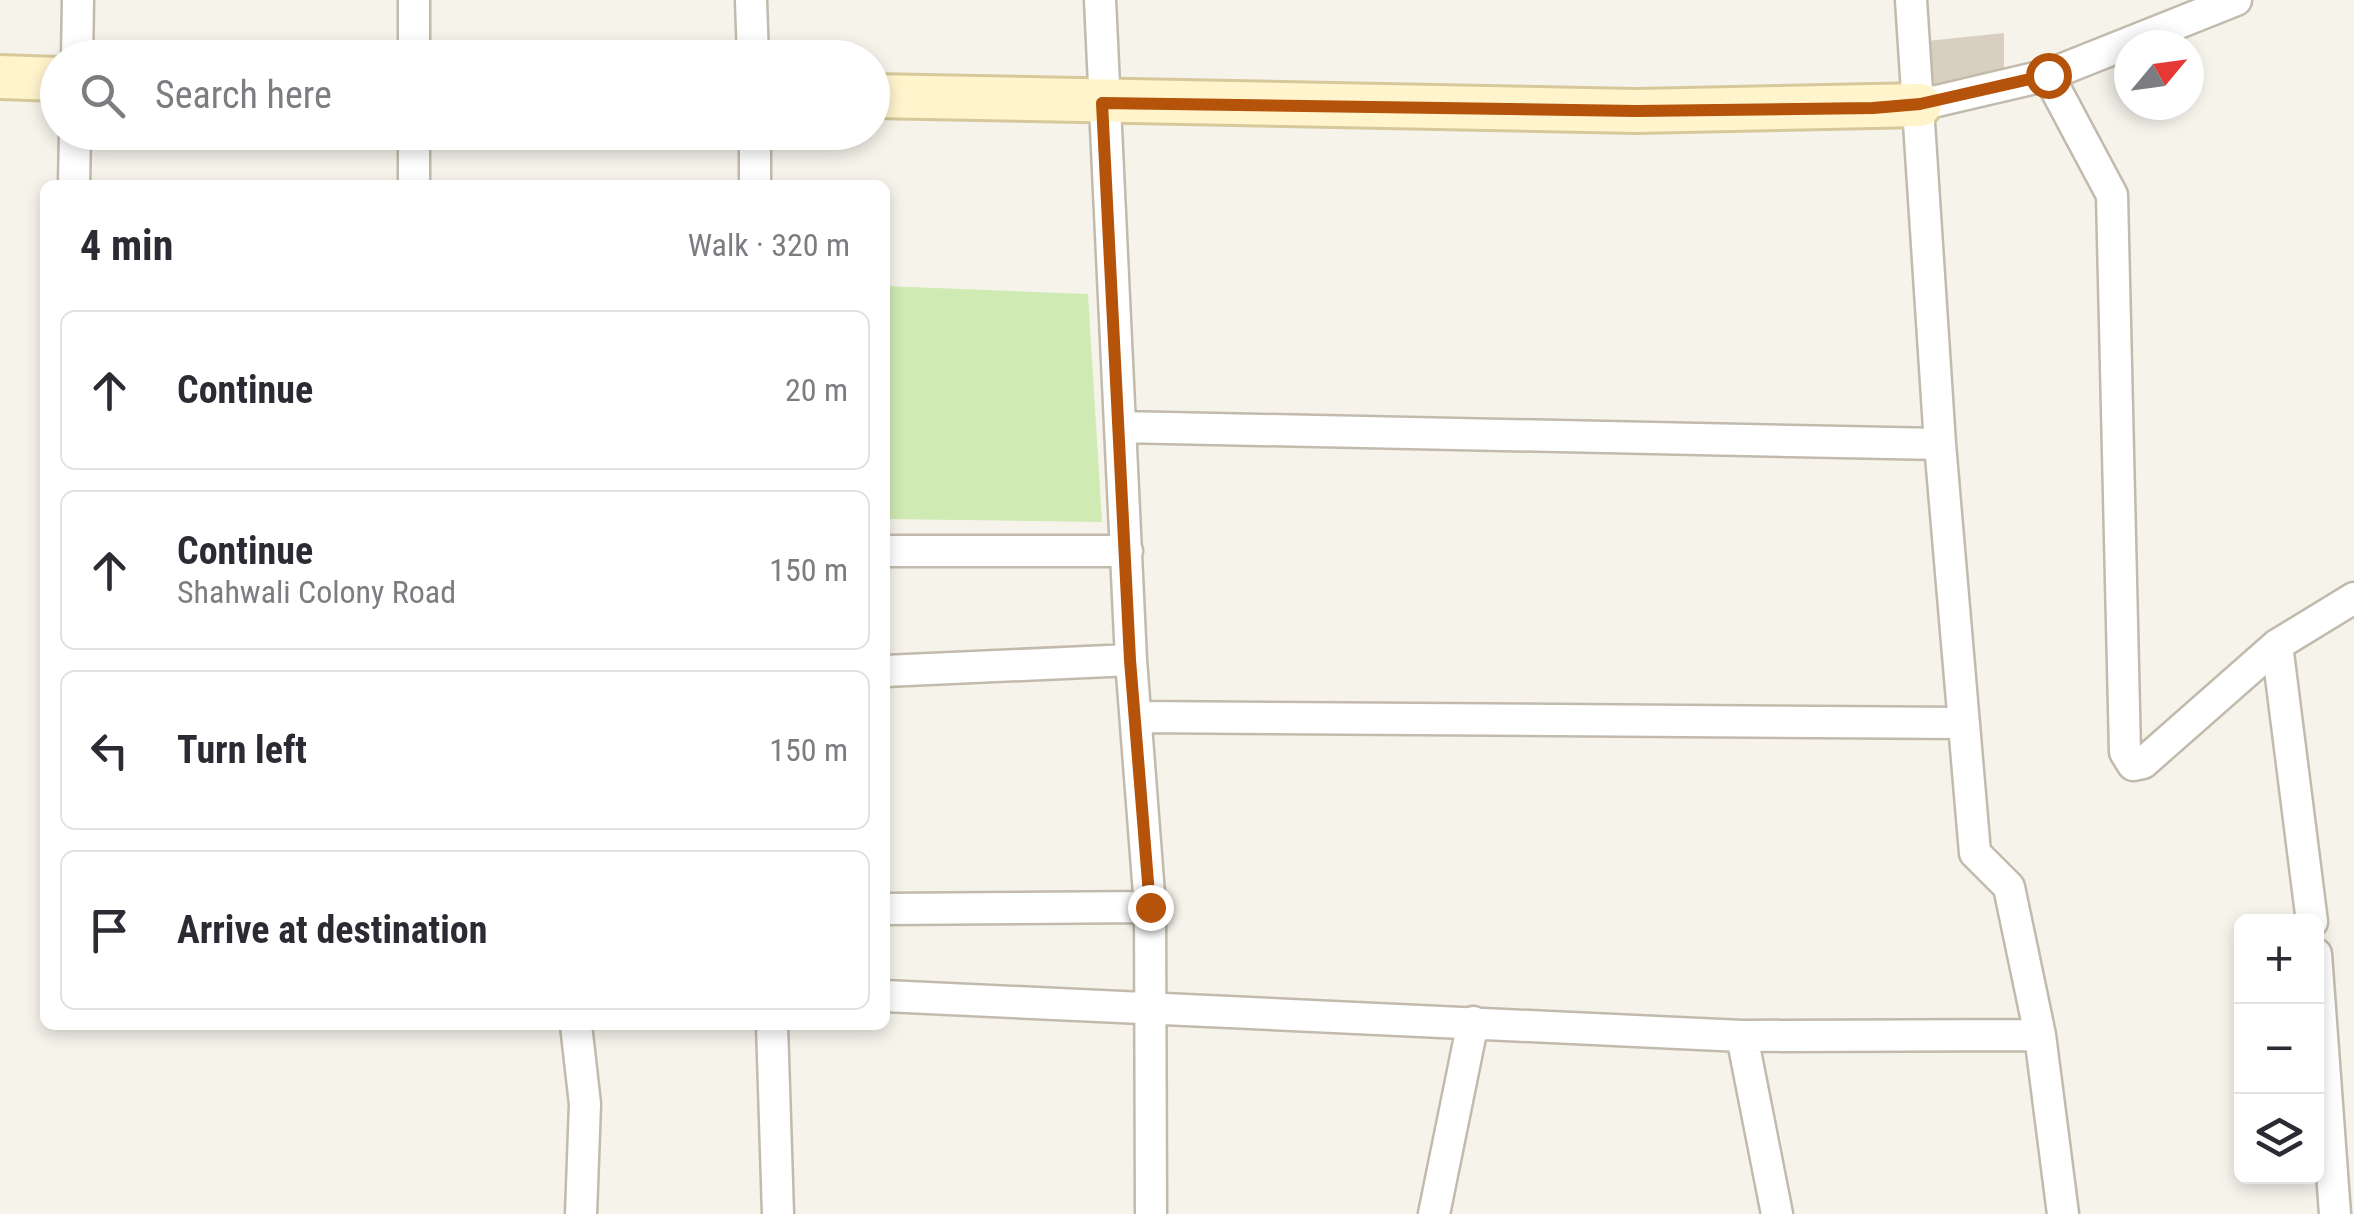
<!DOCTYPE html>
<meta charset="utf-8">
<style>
:root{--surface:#fff;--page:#f7f7f7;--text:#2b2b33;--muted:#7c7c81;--line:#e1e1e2}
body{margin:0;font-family:"Roboto Condensed",sans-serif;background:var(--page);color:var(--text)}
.controls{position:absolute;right:30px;bottom:30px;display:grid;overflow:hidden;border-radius:15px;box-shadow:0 5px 15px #0003}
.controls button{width:90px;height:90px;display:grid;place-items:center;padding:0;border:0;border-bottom:2px solid var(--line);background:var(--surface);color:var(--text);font:50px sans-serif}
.compass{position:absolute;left:2114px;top:30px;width:90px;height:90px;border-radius:50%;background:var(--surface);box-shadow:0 5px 15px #0003;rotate:61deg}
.stop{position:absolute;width:30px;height:30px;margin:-22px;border:8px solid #b45309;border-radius:50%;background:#fff}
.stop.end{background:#b45309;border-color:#fff;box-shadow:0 2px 10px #0008}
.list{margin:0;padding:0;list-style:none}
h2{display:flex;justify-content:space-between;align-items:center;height:130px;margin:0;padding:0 40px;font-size:42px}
h2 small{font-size:32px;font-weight:400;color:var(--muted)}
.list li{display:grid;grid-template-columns:65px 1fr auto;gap:30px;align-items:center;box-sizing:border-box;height:160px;margin:0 20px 20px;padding:0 20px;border:2px solid var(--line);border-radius:15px}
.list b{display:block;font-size:38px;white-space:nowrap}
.list p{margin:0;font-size:32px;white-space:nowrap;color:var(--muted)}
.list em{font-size:32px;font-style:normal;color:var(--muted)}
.icon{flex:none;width:55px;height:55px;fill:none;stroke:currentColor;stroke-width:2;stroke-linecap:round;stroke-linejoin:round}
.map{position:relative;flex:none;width:2354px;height:1214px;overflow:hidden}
.search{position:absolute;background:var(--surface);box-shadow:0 5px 15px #0003;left:40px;top:40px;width:850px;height:110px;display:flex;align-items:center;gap:25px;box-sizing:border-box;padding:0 35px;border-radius:55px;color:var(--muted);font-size:38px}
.panel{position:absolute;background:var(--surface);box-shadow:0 5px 15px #0003;left:40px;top:180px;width:850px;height:850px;border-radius:15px}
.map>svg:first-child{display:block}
.green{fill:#d0eab4}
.building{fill:#d8cfc0}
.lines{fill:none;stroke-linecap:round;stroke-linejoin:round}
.minor-casing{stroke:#c2bbad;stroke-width:35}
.secondary-casing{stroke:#d6c89b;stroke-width:48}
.minor{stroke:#fff;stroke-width:30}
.secondary{stroke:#fff4cc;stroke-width:42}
.route{stroke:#b45309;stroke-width:12}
</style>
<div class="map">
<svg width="2354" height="1214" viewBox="0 0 2354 1214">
<rect width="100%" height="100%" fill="#f6f3eb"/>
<path class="green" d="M 885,286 L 1088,294 L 1102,522 L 885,519 Z"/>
<path class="building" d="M 2004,33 L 2004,83 L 1934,88 L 1927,41 Z"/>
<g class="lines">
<g class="minor-casing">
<path id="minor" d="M 751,0 L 753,58
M 1100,0 L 1131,660 L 1150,907 L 1151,1214
M 1911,0 L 1940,444 L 1975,853 L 2009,887 L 2040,1035 L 2063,1214
M 77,58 L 78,0
M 414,58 L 414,0
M 2048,75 L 2112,195 L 2125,752 L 2133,765 L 2143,763 L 2277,645 L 2354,598
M 1920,105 L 2048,75 L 2236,0
M 414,132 L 414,185
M 755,132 L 755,185
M 74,185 L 75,132
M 1121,427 L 1940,444
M 885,551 L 1127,551
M 2277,645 L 2312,922
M 885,671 L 1131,660
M 1136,717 L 1964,723
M 885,909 L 1150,907
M 2316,954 L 2335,1214
M 885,996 L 1742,1036 L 2040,1035
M 576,1025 L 585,1104 L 581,1214
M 772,1025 L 778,1214
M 1742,1036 L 1777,1214
M 1434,1214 L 1473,1022"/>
</g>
<g class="secondary-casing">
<path id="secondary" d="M 0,77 L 58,79
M 872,96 L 1636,111 L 1920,105"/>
</g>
<use href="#minor" class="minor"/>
<use href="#secondary" class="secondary"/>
</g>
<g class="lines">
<path class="route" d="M 1150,907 L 1130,660 L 1102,103 L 1636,111 L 1873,108 L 1920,104 L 2048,75"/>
</g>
</svg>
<div class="controls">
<button>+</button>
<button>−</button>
<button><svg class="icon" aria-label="layers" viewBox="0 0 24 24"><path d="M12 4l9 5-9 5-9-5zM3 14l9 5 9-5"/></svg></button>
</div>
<svg class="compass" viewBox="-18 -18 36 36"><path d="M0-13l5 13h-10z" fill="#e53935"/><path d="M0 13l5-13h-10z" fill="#7c7c81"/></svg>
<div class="stop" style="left:2048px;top:75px"></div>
<div class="stop end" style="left:1150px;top:907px"></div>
<div class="search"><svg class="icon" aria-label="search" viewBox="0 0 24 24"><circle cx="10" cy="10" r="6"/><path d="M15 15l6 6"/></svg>Search here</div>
<section class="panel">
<h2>4 min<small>Walk · 320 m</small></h2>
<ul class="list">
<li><svg class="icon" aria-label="ahead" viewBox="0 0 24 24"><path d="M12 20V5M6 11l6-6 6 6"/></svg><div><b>Continue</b></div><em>20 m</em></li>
<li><svg class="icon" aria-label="ahead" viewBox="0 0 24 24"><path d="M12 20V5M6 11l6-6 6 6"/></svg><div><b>Continue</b><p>Shahwali Colony Road</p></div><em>150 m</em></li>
<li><svg class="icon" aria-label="left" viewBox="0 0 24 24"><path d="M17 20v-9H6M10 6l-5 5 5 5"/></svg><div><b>Turn left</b></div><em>150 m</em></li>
<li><svg class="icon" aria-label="arrive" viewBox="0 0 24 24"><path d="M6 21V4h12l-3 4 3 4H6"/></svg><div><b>Arrive at destination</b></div></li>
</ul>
</section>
</div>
